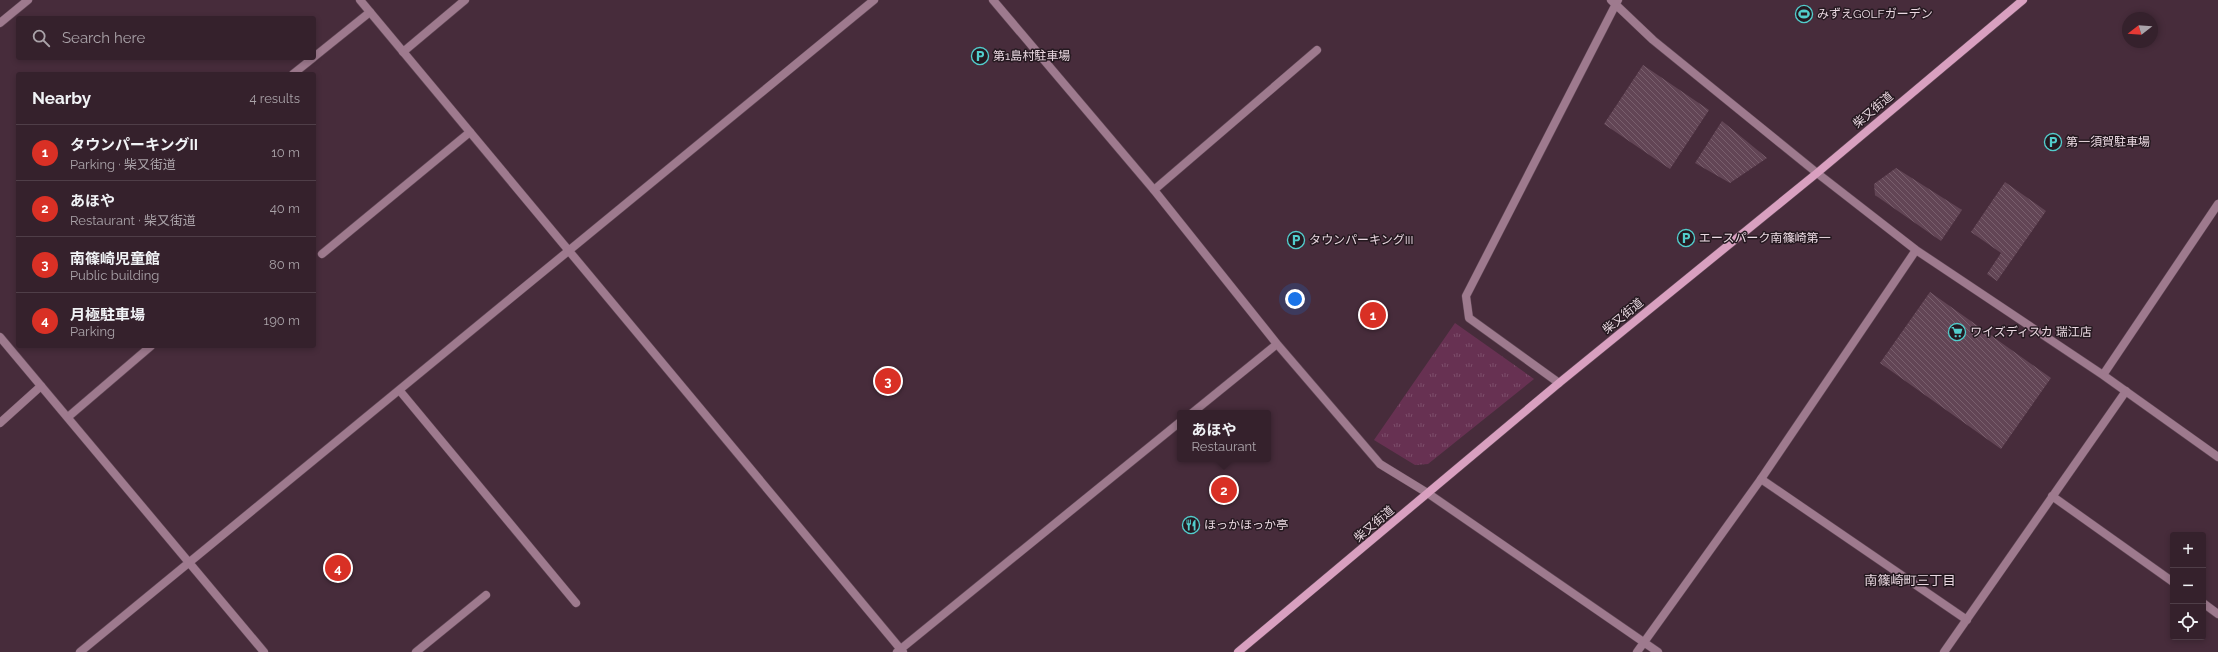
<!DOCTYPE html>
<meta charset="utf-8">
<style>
:root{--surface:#35212c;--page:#3d2934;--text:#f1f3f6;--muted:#aaa3a9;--line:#4f3e48;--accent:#d93025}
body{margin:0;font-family:Raleway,"Noto Sans JP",sans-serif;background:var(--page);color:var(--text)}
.controls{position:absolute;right:12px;bottom:12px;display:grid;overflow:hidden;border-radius:4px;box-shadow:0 2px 6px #0003}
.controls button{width:36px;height:36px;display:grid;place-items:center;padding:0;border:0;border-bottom:1px solid var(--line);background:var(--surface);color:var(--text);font:20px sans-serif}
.compass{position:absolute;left:2122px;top:12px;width:36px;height:36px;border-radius:50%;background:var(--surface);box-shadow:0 2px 6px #0003;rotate:253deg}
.you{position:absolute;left:1295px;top:299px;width:14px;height:14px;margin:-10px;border:3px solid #fff;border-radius:50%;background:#1a73e8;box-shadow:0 0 0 6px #1a73e833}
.badge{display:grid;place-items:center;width:26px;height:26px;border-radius:50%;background:var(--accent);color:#fff;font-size:13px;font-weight:700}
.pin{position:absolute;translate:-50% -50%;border:2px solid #fff;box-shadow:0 1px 4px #0006}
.popup{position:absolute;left:1177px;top:410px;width:94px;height:52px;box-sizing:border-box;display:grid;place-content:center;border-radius:4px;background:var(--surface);filter:drop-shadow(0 1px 3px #0005);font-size:13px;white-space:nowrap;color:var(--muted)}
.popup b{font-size:15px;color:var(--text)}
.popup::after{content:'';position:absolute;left:50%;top:100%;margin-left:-8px;border:8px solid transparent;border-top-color:var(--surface)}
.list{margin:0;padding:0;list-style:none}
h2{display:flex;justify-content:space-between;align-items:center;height:52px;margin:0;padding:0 16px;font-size:17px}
h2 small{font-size:13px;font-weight:400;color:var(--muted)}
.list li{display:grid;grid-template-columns:26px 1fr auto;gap:12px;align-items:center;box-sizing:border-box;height:56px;padding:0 16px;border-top:1px solid var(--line)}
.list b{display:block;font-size:15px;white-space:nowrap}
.list p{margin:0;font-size:13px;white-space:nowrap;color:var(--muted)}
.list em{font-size:13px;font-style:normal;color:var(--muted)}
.icon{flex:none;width:22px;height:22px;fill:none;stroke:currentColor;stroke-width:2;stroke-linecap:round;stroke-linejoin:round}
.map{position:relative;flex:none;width:2218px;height:652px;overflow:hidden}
.search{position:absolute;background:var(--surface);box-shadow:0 2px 6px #0003;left:16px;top:16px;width:300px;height:44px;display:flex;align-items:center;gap:10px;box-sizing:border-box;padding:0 14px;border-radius:4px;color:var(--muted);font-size:15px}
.panel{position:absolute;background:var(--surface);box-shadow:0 2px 6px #0003;left:16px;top:72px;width:300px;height:276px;border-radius:4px}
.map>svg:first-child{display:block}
.grass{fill:url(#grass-tufts)}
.building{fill:url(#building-back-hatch)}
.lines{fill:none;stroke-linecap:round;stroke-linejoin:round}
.lane-casing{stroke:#614856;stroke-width:9}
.street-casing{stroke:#614856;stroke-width:9}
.secondary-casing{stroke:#614856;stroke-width:9}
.lane{stroke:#9e7a8e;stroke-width:8}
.street{stroke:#9e7a8e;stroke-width:8}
.secondary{stroke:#d9a0c0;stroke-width:8}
.labels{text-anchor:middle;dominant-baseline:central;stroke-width:3;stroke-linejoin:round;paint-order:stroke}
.poi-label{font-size:12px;fill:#ead8e1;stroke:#251920;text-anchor:start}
.street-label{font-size:12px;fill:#ead8e1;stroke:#251920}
.neighbourhood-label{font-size:13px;fill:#ead8e1;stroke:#251920}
</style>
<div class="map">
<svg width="2218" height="652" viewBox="0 0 2218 652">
<defs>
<pattern id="grass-tufts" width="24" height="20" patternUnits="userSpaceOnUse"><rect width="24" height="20" fill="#673152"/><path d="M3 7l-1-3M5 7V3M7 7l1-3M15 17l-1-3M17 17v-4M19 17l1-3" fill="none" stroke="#7d4e6b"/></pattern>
<pattern id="building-back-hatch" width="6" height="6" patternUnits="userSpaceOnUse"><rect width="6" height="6" fill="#624555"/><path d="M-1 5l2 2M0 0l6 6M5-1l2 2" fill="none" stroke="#795f6d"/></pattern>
</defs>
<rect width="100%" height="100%" fill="#472c3b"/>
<path class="grass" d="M 1455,323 L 1534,379 L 1428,464 L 1415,465 L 1374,440 Z"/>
<path class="building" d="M 1643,65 L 1709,110 L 1670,169 L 1604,124 Z
M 1722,121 L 1767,158 L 1730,183 L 1695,163 Z
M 1896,168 L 1962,210 L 1941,241 L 1875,195 L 1874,184 Z
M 2005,182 L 2046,211 L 1997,281 L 1987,274 L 2001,253 L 1971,232 Z
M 1930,292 L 2051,378 L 2001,449 L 1880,363 Z"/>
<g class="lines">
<g class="lane-casing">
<path id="lane" d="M 403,52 L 465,0
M 314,57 L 370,12
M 293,74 L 313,58
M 1154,190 L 1317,50
M 322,254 L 470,132
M 400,391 L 576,603
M 0,423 L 41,386
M 1761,479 L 1967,620
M 2052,496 L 2173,582
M 2203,603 L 2218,614
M 416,652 L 486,595
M 1944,652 L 2126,391"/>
</g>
<g class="street-casing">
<path id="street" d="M 360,0 L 903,652
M 993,0 L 1154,190 L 1277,344 L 1380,464 L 1429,494 L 1658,652
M 1611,0 L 1653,40 L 1817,173 L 1916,250 L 2103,375 L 2218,457
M 0,23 L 28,0
M 0,337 L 264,652
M 2103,375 L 2218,204
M 1559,383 L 1469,318 L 1466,296 L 1618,0
M 1192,413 L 1277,344
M 68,417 L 151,346
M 80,652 L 874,0
M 897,652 L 1180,422
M 1637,652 L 1761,479 L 1916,250"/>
</g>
<g class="secondary-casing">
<path id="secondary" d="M 1238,652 L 1559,383 L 1817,173 L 2023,0"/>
</g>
<use href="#lane" class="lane"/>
<use href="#street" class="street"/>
<use href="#secondary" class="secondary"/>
</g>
<defs>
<g id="stadium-ring" transform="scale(0.9)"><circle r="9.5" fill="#251920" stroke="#52cdcc" stroke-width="1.5"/><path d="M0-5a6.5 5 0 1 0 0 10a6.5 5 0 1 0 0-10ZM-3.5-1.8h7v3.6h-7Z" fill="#52cdcc"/></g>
<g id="parking-ring" transform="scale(0.9)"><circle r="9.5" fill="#251920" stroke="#52cdcc" stroke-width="1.5"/><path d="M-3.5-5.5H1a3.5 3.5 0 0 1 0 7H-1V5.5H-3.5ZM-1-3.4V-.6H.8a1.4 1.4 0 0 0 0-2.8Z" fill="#52cdcc"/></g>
<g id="supermarket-ring" transform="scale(0.9)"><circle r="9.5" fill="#251920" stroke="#52cdcc" stroke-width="1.5"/><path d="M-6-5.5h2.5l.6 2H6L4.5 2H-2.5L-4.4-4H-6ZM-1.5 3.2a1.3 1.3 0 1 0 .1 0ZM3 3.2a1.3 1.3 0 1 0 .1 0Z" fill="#52cdcc"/></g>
<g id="restaurant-ring" transform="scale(0.9)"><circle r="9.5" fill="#251920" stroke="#52cdcc" stroke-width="1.5"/><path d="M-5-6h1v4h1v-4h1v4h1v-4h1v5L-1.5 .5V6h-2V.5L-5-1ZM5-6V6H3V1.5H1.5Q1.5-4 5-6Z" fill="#52cdcc"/></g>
</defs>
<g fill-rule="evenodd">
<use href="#stadium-ring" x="1804" y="14"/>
<use href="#parking-ring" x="980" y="56"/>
<use href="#parking-ring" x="2053" y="142"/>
<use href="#parking-ring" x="1686" y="238"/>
<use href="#parking-ring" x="1296" y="240"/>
<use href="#supermarket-ring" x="1957" y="332"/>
<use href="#restaurant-ring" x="1191" y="525"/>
</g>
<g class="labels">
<g class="poi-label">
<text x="1817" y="14">みずえGOLFガーデン</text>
<text x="993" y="56">第1島村駐車場</text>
<text x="2066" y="142">第一須賀駐車場</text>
<text x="1699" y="238">エースパーク南篠崎第一</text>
<text x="1309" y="240">タウンパーキングIII</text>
<text x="1970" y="332">ワイズディスカ 瑞江店</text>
<text x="1204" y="525">ほっかほっか亭</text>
</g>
<g class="street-label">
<text transform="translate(1873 110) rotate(-40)">柴又街道</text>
<text transform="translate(1623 316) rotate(-39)">柴又街道</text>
<text transform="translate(1374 524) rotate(-40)">柴又街道</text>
</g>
<g class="neighbourhood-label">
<text x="1910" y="580">南篠崎町三丁目</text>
</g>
</g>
</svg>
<div class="controls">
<button>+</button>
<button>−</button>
<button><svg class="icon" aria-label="locate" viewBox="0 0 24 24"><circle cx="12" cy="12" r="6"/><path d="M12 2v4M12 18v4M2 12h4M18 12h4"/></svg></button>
</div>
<svg class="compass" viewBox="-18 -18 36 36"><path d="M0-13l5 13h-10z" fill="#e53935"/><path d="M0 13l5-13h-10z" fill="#aaa3a9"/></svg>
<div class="you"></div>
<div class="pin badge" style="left:1373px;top:315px">1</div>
<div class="pin badge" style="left:1224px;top:490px">2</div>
<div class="popup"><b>あほや</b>Restaurant</div>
<div class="pin badge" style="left:888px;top:381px">3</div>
<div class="pin badge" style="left:338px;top:568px">4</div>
<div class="search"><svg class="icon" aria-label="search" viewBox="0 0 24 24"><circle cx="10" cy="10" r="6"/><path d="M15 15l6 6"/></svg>Search here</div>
<section class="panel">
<h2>Nearby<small>4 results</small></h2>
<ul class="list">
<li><span class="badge">1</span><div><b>タウンパーキングII</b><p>Parking · 柴又街道</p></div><em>10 m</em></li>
<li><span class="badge">2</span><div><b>あほや</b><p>Restaurant · 柴又街道</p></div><em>40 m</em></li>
<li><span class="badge">3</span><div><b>南篠崎児童館</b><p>Public building</p></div><em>80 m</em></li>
<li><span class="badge">4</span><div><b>月極駐車場</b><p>Parking</p></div><em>190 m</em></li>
</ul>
</section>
</div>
